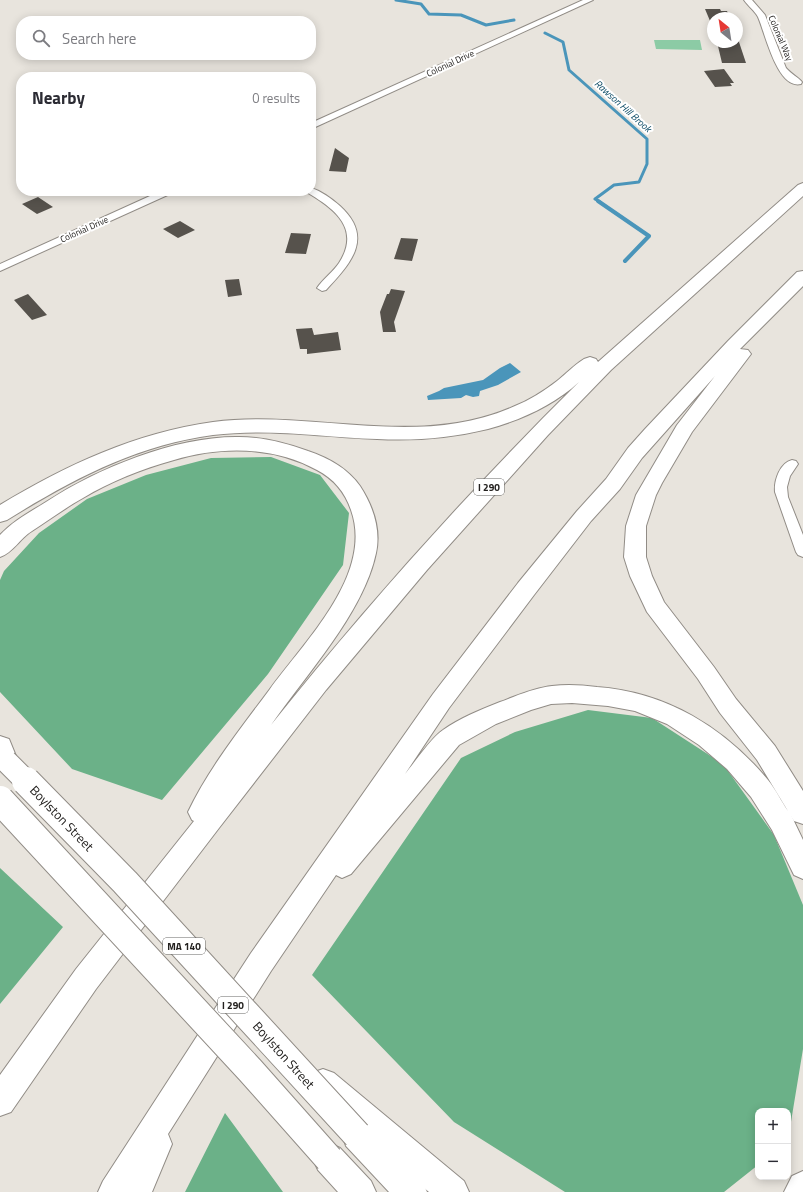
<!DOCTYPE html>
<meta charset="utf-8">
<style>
:root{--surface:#fff;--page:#f2f2f3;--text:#2b2b33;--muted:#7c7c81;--line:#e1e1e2}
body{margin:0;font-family:"Titillium Web",sans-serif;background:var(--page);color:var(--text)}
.controls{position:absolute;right:12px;bottom:12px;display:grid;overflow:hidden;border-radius:8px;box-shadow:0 2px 10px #0003}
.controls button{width:36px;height:36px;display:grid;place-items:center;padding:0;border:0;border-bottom:1px solid var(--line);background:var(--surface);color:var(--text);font:20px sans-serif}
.compass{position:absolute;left:707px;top:12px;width:36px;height:36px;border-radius:50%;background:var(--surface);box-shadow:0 2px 10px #0003;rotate:330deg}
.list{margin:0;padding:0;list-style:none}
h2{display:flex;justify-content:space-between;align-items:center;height:52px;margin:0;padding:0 16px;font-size:17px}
h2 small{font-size:13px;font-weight:400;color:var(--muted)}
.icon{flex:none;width:22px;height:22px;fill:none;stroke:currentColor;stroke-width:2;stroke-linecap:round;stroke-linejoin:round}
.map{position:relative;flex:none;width:803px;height:1192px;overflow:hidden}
.search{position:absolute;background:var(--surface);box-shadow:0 2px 10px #0003;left:16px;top:16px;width:300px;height:44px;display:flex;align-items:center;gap:10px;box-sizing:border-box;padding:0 14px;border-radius:16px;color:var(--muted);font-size:15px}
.panel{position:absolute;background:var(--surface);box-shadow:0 2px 10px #0003;left:16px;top:72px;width:300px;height:124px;border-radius:16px}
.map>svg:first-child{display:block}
.green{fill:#8ccba5}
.forest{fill:#6bb188}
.water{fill:#4a95ba}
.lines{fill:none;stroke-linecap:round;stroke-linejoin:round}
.stream-far1{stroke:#4a95ba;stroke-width:3}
.stream{stroke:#4a95ba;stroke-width:4}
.building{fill:#56524c}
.street-casing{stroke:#918c86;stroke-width:2}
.primary-casing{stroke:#918c86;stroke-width:2}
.highway-casing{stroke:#918c86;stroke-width:2}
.street{fill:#fff;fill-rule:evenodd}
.primary{fill:#fff;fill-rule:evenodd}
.highway{fill:#fff;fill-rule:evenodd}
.primary-bridge-far1-casing{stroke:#918c86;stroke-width:24;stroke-linecap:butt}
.primary-bridge-casing{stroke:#918c86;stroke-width:30;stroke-linecap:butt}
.primary-bridge-far1{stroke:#fff;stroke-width:22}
.primary-bridge{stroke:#fff;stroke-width:28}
.labels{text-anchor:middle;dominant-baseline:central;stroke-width:4;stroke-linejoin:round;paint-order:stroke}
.far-street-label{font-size:9px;fill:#23211f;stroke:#fff}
.far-water-label{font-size:10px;font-style:italic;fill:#0a4964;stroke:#fff}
.shield{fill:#fff;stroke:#656462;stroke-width:1}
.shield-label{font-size:10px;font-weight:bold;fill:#23211f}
.near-street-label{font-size:13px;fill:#23211f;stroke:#fff}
</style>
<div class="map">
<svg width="803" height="1192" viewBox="0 0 803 1192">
<rect width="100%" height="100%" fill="#e8e4dd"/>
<path class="green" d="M 654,40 L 700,40 L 702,50 L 656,49 Z"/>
<path class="forest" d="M 271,457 L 320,475 L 349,513 L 343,565 L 268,674 L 162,800 L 72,769 L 0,692 L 0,580 L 4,571 L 39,533 L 87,499 L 146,475 L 211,458 Z
M 588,710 L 652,718 L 723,764 L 774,835 L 803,905 L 803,1049 L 788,1140 L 788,1111 L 758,1111 L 758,1165 L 724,1192 L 565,1192 L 454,1122 L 312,975 L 461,758 L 515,732 Z
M 0,868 L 63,927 L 0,1004 Z
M 225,1113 L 283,1192 L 185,1192 Z"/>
<path class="water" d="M 510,363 L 521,372 L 498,385 L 480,391 L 479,396 L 473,397 L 466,395 L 461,398 L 428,400 L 427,396 L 439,391 L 444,388 L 483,380 L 500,368 Z"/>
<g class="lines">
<path class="stream-far1" d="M 396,0 L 421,4 L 429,14 L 461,15 L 486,25 L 514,20
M 545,33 L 563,42 L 569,70 L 647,139 L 647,164 L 639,182 L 614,185 L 595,199 L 600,202"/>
<path class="stream" d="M 598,201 L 649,236 L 625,261"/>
</g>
<path class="building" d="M 705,9 L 720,9 L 721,11 L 727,11 L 730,18 L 713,18 L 713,28 Z
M 737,36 L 746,63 L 722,63 L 717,42 L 737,42 Z
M 724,69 L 734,83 L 730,83 L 732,86 L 715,87 L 704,71 Z
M 335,148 L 349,158 L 346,172 L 329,171 Z
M 38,197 L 53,207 L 37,214 L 22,204 Z
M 180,221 L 195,230 L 178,238 L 163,229 Z
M 291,233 L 311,234 L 306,254 L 285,253 Z
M 401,238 L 418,239 L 412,261 L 394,259 Z
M 239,279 L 242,295 L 228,297 L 225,280 Z
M 391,289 L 405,291 L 394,322 L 396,332 L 383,332 L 380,312 L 387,294 L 389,294 Z
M 28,294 L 47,315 L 32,320 L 14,300 Z
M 312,328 L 314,335 L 338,332 L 341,350 L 307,354 L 307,349 L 300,349 L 296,329 Z"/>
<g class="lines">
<g class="street-casing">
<path id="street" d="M 583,0 L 593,0 L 311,129 L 311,123 Z
M 744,0 L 752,0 L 765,15 L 786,68 C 791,74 798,77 802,82 L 801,84 C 777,90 765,32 758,17 C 755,11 748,6 744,0 Z
M 311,188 C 321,191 332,199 340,206 C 375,238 350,264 326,290 L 322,291 L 317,288 C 323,279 333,272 339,263 C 361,229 335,209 308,193 L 306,191 L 311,191 Z
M 161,191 L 174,191 L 172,193 L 0,271 L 0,264 Z
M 792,460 L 796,461 L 798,464 L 790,476 L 787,487 L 788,497 L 803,535 L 803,557 L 798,555 L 796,552 L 775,492 C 774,480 780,463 792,460 Z"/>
</g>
<g class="primary-casing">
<path id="primary" d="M 357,1120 L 368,1124 L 422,1181 L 427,1192 L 389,1192 L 346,1146 L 342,1135 L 346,1124 Z
M 329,1143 L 340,1148 L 371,1181 L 376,1192 L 338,1192 L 318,1170 L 313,1159 L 318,1148 Z"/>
</g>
<g class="highway-casing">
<path id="highway" d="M 803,183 L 803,196 L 611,370 L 548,435 L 427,570 L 326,690 L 219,828 L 96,989 L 11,1112 L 0,1116 L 0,1075 L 76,969 L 194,821 L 192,820 L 188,812 C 209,768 241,728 270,689 C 305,641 374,574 351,510 C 345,492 334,479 317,470 C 273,446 221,446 174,460 C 142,469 111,481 83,498 C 65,508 49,520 32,531 C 20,538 13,553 0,557 L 0,535 C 13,521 30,512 46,502 C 98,468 176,436 239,437 C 262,437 286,443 308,451 C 329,458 347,468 360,486 C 373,506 381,530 376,553 C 364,612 305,676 271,725 C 367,605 470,490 579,382 C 554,405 521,420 488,429 C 451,438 415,441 377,439 C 322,437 268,428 213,435 C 137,445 71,480 7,520 L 0,522 L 0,505 C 66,465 135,433 213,422 C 313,409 418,450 515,406 C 530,400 544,391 557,381 C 566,374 574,365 584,359 L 590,357 L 596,359 L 598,362 L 798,185 Z
M 803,271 L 803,286 L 740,349 L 748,350 L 751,354 L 692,432 L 662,483 L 656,495 L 646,526 L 646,557 L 652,576 L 664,602 L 714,667 L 736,699 L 775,746 L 803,791 L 803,824 L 794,821 L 791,815 L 803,840 L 803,879 L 794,875 L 772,830 L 751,797 L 727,769 L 699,745 L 667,724 L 635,711 L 608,706 L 572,703 L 551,704 L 531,710 L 496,724 L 459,745 L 351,874 L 342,878 L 336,875 L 271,971 L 168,1134 L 172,1144 L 152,1192 L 98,1192 L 103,1181 L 251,953 L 433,694 L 518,583 L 577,511 L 606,479 L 628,448 L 645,429 L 728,341 L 797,272 ZM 715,376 L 677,425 L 636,495 L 626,526 L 624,557 L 630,576 L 647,612 L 698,679 L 720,713 L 757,760 L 788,811 C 781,801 776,790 768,780 C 724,727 666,692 597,687 C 582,685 567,684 552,686 C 534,688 516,696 500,702 C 480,710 460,718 443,730 C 432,737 414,763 405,774 L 449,708 L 534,595 L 591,521 L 620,489 L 642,458 Z
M 0,736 L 9,739 L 18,761 L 15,768 L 6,771 L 0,769 Z
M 323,1069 L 334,1073 L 464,1181 L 469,1192 L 429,1192 L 312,1095 L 308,1084 L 312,1073 Z
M 803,1171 L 803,1192 L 784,1192 L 792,1176 Z"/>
</g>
<use href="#street" class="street"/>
<use href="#primary" class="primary"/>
<use href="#highway" class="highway"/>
<g class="primary-bridge-far1-casing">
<path id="primary-bridge-far1" d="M 6,761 L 27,782"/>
</g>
<g class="primary-bridge-casing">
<path id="primary-bridge" d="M 26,781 L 125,882 L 357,1135
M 0,800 L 250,1070 L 329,1159"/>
</g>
<use href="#primary-bridge-far1" class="primary-bridge-far1"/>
<use href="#primary-bridge" class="primary-bridge"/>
</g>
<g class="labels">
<g class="far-street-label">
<text transform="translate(781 38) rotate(67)">Colonial Way</text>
<text transform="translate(450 63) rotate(-25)">Colonial Drive</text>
<text transform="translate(84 229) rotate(-24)">Colonial Drive</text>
</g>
<g class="far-water-label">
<text transform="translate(623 106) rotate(42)">Rawson Hill Brook</text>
</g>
<g class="shield">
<rect x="474" y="479" width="30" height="16" rx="3"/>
<rect x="163" y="938" width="42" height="16" rx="3"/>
<rect x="218" y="997" width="30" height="16" rx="3"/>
</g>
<g class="shield-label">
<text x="489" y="487">I 290</text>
<text x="184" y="946">MA 140</text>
<text x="233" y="1005">I 290</text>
</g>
<g class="near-street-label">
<text transform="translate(62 818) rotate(46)">Boylston Street</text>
<text transform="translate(284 1055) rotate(48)">Boylston Street</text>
</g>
</g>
</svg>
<div class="controls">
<button>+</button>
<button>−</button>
</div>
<svg class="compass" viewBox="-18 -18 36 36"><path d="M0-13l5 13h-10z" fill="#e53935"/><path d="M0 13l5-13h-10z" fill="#7c7c81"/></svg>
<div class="search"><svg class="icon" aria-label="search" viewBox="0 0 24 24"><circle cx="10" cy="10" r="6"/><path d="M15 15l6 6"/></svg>Search here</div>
<section class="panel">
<h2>Nearby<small>0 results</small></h2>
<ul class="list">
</ul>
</section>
</div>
